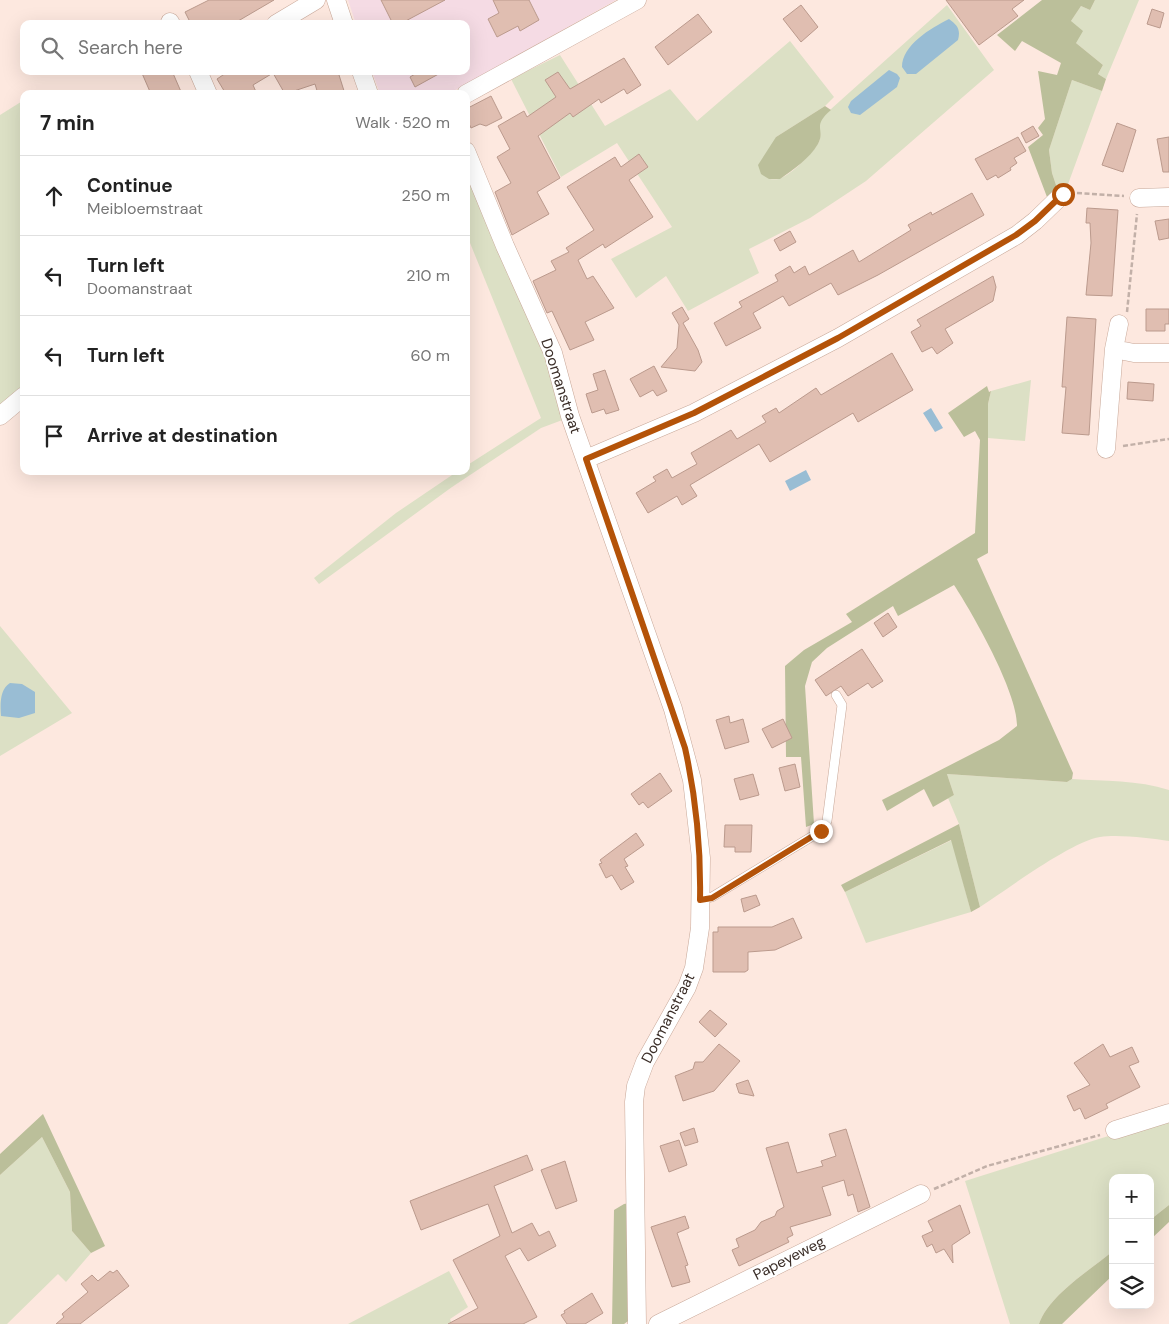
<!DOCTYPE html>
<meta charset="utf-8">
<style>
:root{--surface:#fff;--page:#f2f2f2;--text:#222;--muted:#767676;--line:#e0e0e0}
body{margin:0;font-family:"DM Sans",sans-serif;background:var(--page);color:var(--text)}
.controls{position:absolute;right:15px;bottom:15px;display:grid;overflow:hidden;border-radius:10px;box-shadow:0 5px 20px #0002}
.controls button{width:45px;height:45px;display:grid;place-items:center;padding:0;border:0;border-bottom:1px solid var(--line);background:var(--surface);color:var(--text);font:25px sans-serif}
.stop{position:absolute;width:15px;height:15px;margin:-11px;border:4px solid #b45309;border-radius:50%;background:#fff}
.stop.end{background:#b45309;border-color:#fff;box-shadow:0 1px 5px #0008}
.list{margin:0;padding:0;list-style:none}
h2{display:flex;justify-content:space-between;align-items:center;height:65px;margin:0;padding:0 20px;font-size:21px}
h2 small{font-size:16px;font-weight:400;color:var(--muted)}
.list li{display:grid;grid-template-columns:32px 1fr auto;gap:15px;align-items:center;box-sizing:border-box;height:80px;padding:0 20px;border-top:1px solid var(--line)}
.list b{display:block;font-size:19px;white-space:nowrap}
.list p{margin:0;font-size:16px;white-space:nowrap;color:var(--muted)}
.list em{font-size:16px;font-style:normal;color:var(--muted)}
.icon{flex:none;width:28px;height:28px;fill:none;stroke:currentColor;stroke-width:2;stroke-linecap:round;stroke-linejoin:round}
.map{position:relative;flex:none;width:1169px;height:1324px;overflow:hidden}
.search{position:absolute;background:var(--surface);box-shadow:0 5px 20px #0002;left:20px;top:20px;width:450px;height:55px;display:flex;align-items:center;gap:12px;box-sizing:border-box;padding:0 18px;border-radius:10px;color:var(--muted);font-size:19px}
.panel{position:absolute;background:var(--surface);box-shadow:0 5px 20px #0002;left:20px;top:90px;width:450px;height:385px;border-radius:10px}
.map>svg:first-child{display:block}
.industrial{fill:#f5dbe4}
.green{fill:#dce0c5}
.forest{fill:#bbbf9a}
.water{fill:#99bdd4}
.building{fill:#e0beb1;stroke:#bb9a8d}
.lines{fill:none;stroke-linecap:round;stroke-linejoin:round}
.lane-casing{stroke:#c8a899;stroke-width:10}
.street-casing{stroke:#c8a899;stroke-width:19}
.path{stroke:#c2b0a8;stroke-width:2.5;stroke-dasharray:5 2.5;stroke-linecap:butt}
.lane{stroke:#fff;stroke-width:9}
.street{stroke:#fff;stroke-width:18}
.route{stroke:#b45309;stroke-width:6}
.labels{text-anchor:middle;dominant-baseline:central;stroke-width:4;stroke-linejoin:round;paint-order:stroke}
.street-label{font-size:15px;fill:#3b2e28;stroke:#fff}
</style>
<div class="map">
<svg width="1169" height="1324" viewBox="0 0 1169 1324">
<rect width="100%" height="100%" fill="#fde8df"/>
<path class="industrial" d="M 348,0 L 616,0 L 448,94 L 380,94 L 372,71 L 466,71 L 466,24 L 356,24 Z"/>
<path class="green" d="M 1095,0 L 1139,0 L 1106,79 L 1098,74 L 1103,65 L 1076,43 L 1071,21 L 1081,6 L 1090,10 Z
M 947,5 L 994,70 L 866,181 L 810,218 L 749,249 L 759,273 L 688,311 L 666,276 L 636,298 L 611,259 L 672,227 L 617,143 L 561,177 L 511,79 L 560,55 L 605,126 L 670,89 L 697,121 L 790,41 L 834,97 L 825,106 L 776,137 L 769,179 C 772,179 778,180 781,178 C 792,174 814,152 819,142 C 822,134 818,127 821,118 Z
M 1072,80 L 1102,91 L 1067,187 L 1057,188 L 1052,173 L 1049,150 Z
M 24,100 L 24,388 L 0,410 L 0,115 Z
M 466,165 L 543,350 L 565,419 L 541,428 L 452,487 L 319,584 L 314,578 L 396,513 L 458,471 L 466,471 L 466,466 L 541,418 L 466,233 Z
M 1031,380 L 1025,441 L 988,438 L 988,404 L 991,391 Z
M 0,626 L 72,713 L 0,756 Z
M 947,774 L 1067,782 L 1072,779 C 1104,781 1138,780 1169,790 L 1169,841 C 1151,838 1117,834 1100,837 C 1070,842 1008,889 980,907 L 959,824 L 948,798 L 954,795 Z
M 952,840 L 971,912 L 866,943 L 845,892 Z
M 1169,1117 L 1169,1205 L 1150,1220 L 1150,1178 L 1113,1178 L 1113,1251 C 1089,1271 1049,1295 1039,1324 L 1010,1324 L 965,1181 Z
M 42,1137 L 70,1192 L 72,1231 L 91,1253 L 66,1282 L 58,1274 L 7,1324 L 0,1324 L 0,1175 Z
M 449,1271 L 468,1307 L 450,1319 L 452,1324 L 348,1324 Z"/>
<path class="forest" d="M 1042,0 L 1095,0 L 1090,10 L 1081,6 L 1071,21 L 1083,31 L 1076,43 L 1103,65 L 1098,74 L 1106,79 L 1102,91 L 1072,80 L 1049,150 L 1052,173 L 1057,188 L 1047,197 L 1028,147 L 1043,135 L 1038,128 L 1045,119 L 1038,71 L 1057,75 L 1061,63 L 1022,41 L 1015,51 L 997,35 Z
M 825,106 L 831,110 C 811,127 826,129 818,144 C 809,159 794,169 780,179 L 769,179 L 761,174 L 758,165 L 776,137 Z
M 987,386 L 989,392 L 991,391 L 988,404 L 988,553 L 977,559 L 1073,773 L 1072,779 L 1067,782 L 947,774 L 954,795 L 933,807 L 924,789 L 887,811 L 882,800 L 999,740 L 1017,726 C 1018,693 973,614 954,585 L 898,616 L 893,606 L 827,648 L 812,662 L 805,686 L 814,824 L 806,827 L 801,757 L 786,757 L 785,666 L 804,650 L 852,622 L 846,614 L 975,533 L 980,440 L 975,431 L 964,437 L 948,413 Z
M 959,824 L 980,907 L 971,912 L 951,840 L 845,892 L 841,885 Z
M 43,1114 L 105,1246 L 91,1253 L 72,1231 L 70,1192 L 42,1137 L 0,1175 L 0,1154 Z
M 630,1203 L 631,1319 L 624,1324 L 612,1324 L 614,1210 L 624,1204 Z
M 1169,1205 L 1169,1222 L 1150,1240 L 1150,1220 Z
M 1113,1251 L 1113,1275 L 1062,1324 L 1039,1324 C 1049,1295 1089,1271 1113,1251 Z"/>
<path class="water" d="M 949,19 C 957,25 961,29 958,40 L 916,74 L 907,74 L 902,67 C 902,45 931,28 949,19 Z
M 889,70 L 897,74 L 900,78 L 897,87 L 860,115 L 851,113 L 848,107 L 851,101 Z
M 931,408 L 943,428 L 935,432 L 923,413 Z
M 806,470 L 811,480 L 790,491 L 785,481 Z
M 10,683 L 22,684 L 35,692 L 35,713 L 19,718 L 1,716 C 0,704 0,689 10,683 Z"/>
<path class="building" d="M 209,0 L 274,0 L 233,24 L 191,24 L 185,12 Z
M 381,0 L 445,0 L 400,24 L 393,24 Z
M 493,0 L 529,0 L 539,20 L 520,31 L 518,26 L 497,37 L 488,19 L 499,13 Z
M 946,0 L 1024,0 L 1012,9 L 1018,16 L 979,45 Z
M 801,5 L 818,27 L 801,42 L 783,19 Z
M 1152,9 L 1164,13 L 1160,28 L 1147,24 Z
M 698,14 L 712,32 L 668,65 L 655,47 Z
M 624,58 L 641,85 L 627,94 L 624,89 L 601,103 L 599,99 L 573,117 L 570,113 L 538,136 L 560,178 L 537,192 L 549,214 L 512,235 L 495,192 L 511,183 L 497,157 L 510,149 L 498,126 L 524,111 L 527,117 L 556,97 L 545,80 L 558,72 L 570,89 Z
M 141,71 L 172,71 L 182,94 L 151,94 Z
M 229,71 L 345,71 L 339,75 L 345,94 L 318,94 L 315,84 L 285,94 L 273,73 L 253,85 L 257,94 L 226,94 L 217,79 Z
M 420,71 L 444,71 L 415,87 L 410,77 Z
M 491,96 L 502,118 L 486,126 L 480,124 L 471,128 L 466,117 L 466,109 Z
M 1117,123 L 1136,130 L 1123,172 L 1102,165 Z
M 1033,126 L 1039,136 L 1026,143 L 1021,133 Z
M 1018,137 L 1026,151 L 1014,158 L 1017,163 L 1010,168 L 1011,170 L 998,178 L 996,175 L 987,180 L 975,159 Z
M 1169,137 L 1169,172 L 1163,172 L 1157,139 Z
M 639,154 L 648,167 L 629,180 L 653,217 L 605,248 L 603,244 L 578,260 L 587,279 L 593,276 L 614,308 L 585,322 L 594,340 L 570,350 L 552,311 L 547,313 L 533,281 L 556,270 L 551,261 L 569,252 L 566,248 L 594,230 L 567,187 L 615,157 L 621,167 Z
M 972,193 L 984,215 L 878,275 L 838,295 L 831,283 L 789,306 L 783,296 L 753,313 L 761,328 L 726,346 L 714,323 L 742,307 L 739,302 L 778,281 L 775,275 L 790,266 L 794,273 L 805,266 L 809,275 L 853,250 L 859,262 L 911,230 L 908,225 L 931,212 L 932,215 Z
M 1087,208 L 1118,210 L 1112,296 L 1086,295 L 1091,243 L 1090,223 L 1086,223 Z
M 1169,219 L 1169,238 L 1159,240 L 1155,221 Z
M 790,231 L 796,242 L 780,251 L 774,240 Z
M 993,276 L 996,287 L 993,301 L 945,329 L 953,343 L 937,354 L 932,347 L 922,352 L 911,332 L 921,326 L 917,320 Z
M 682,307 L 689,319 L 683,323 L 698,350 L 702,362 L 695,371 L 661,367 L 677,348 L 679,325 L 672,313 Z
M 1146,309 L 1169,309 L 1169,324 L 1165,324 L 1165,331 L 1146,331 Z
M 1067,317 L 1096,319 L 1089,435 L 1062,433 L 1066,387 L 1062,387 Z
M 892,353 L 913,390 L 858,422 L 853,413 L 770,462 L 759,444 L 690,485 L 697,496 L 682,505 L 677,496 L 648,513 L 636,493 L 656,481 L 653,477 L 667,469 L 672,478 L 697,464 L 691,453 L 731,430 L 737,439 L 766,422 L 762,416 L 776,408 L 779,413 L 816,388 L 821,395 Z
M 654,366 L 667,391 L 657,396 L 653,390 L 640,397 L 630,379 Z
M 605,370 L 619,410 L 606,414 L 604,409 L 592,413 L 586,394 L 598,390 L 593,374 Z
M 1128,382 L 1154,384 L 1153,401 L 1127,399 Z
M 888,613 L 897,627 L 883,637 L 874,623 Z
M 862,649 L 883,681 L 872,688 L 868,683 L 848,696 L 841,686 L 826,696 L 815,680 Z
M 729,716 L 730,723 L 743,719 L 749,742 L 725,749 L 716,720 Z
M 783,719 L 792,738 L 772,748 L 762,729 Z
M 795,764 L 800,787 L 785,791 L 779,768 Z
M 660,773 L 672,791 L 648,808 L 643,802 L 639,805 L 631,794 Z
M 753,774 L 759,795 L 740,800 L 734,779 Z
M 725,825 L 752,825 L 751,852 L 735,852 L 735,847 L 724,847 Z
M 636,833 L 644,845 L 624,859 L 628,866 L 625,867 L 634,882 L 621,890 L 612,875 L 606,878 L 599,864 L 602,863 L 600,860 Z
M 756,895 L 760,905 L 744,912 L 741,899 Z
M 793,918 L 802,938 L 775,950 L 748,952 L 748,970 L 745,972 L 713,972 L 713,932 L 718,932 L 718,927 L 772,927 Z
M 710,1010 L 727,1024 L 715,1037 L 699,1022 Z
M 719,1044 L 740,1061 L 714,1091 L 683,1101 L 675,1076 L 693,1069 L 695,1062 L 703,1062 Z
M 1103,1044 L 1110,1057 L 1132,1047 L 1139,1062 L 1129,1066 L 1140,1087 L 1106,1104 L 1108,1108 L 1085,1119 L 1080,1108 L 1074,1111 L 1067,1096 L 1090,1085 L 1074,1063 Z
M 748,1080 L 754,1096 L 739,1093 L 736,1084 Z
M 694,1128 L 698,1142 L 685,1146 L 680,1133 Z
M 846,1129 L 870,1207 L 858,1212 L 853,1194 L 848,1196 L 844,1180 L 822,1187 L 831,1215 L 790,1227 L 793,1235 L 787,1238 L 789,1242 L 739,1266 L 732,1250 L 739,1247 L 736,1239 L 755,1230 L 761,1222 L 775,1216 L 777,1211 L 784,1207 L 766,1148 L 788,1142 L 797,1173 L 823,1166 L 821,1161 L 836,1156 L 829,1134 Z
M 679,1140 L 687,1165 L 669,1172 L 660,1146 Z
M 527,1155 L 533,1170 L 494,1186 L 512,1233 L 532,1223 L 539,1236 L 549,1231 L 556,1246 L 528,1261 L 520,1248 L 505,1256 L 537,1317 L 523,1324 L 448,1324 L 478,1308 L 453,1260 L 500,1236 L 488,1204 L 421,1230 L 410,1201 Z
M 565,1161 L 577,1201 L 556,1209 L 541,1170 Z
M 960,1205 L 970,1233 L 952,1245 L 953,1263 L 944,1249 L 936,1253 L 932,1244 L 927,1247 L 922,1236 L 933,1231 L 928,1221 Z
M 685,1216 L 689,1228 L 677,1233 L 688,1265 L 685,1266 L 690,1282 L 672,1287 L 651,1227 Z
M 117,1270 L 129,1286 L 80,1324 L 56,1324 L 64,1317 L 62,1314 L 88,1292 L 81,1284 L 92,1275 L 98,1281 L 110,1271 L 113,1273 Z
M 592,1293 L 603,1313 L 585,1324 L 567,1324 L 561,1315 L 565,1313 L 564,1311 Z"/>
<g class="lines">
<g class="lane-casing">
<path id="lane" d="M 700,900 L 712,897 L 821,831 L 827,821 L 842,705 L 836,695"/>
</g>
<g class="street-casing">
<path id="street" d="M 336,0 L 344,24
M 170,22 L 171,24
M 276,24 L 316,0
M 198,71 L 208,94
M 361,71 L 369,94
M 466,94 L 637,0
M 466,151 L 505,246 L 553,353 L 570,416 L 673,709 L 692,780 L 701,858 L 700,928 L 694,968 L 687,987 L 645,1062 L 636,1086 L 634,1102 L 637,1324
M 1139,198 L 1169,197
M 1114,349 L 1134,353 L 1169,353
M 0,416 L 24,396
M 1106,449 L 1114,349 L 1119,324
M 586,459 L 694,413 L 767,375 L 838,338 L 1017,235 L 1035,221 L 1063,194
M 1115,1130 L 1169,1113
M 658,1324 L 921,1194"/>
</g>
<path class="path" d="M 1077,193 L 1124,196
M 1127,312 L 1137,214
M 1123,446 L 1169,439
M 934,1189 L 987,1166 L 1100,1135"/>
<use href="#lane" class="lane"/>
<use href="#street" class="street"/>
</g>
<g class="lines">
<path class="route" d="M 821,831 L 712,898 L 700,900 C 701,848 696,798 685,748 L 586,459 L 694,413 L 767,375 L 838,338 L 1016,235 L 1035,221 L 1063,194"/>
</g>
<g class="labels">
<g class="street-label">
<text transform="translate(561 386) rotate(72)">Doomanstraat</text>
<text transform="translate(668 1018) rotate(-63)">Doomanstraat</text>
<text transform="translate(789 1258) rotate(-27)">Papeyeweg</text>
</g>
</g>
</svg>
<div class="controls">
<button>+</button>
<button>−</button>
<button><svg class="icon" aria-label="layers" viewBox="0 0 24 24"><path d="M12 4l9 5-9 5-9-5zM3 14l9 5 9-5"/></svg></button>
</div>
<div class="stop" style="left:1063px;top:194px"></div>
<div class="stop end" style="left:821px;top:831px"></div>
<div class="search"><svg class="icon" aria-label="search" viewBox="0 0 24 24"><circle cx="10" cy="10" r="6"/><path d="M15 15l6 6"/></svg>Search here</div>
<section class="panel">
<h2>7 min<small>Walk · 520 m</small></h2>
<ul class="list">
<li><svg class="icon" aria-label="ahead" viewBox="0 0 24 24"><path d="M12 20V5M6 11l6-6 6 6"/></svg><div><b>Continue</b><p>Meibloemstraat</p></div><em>250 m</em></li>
<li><svg class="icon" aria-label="left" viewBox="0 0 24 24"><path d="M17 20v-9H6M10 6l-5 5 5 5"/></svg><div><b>Turn left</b><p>Doomanstraat</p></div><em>210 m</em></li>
<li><svg class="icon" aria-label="left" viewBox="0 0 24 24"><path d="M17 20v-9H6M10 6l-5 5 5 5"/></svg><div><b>Turn left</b></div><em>60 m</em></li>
<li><svg class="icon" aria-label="arrive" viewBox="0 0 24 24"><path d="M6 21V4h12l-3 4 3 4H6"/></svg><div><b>Arrive at destination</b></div></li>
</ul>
</section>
</div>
